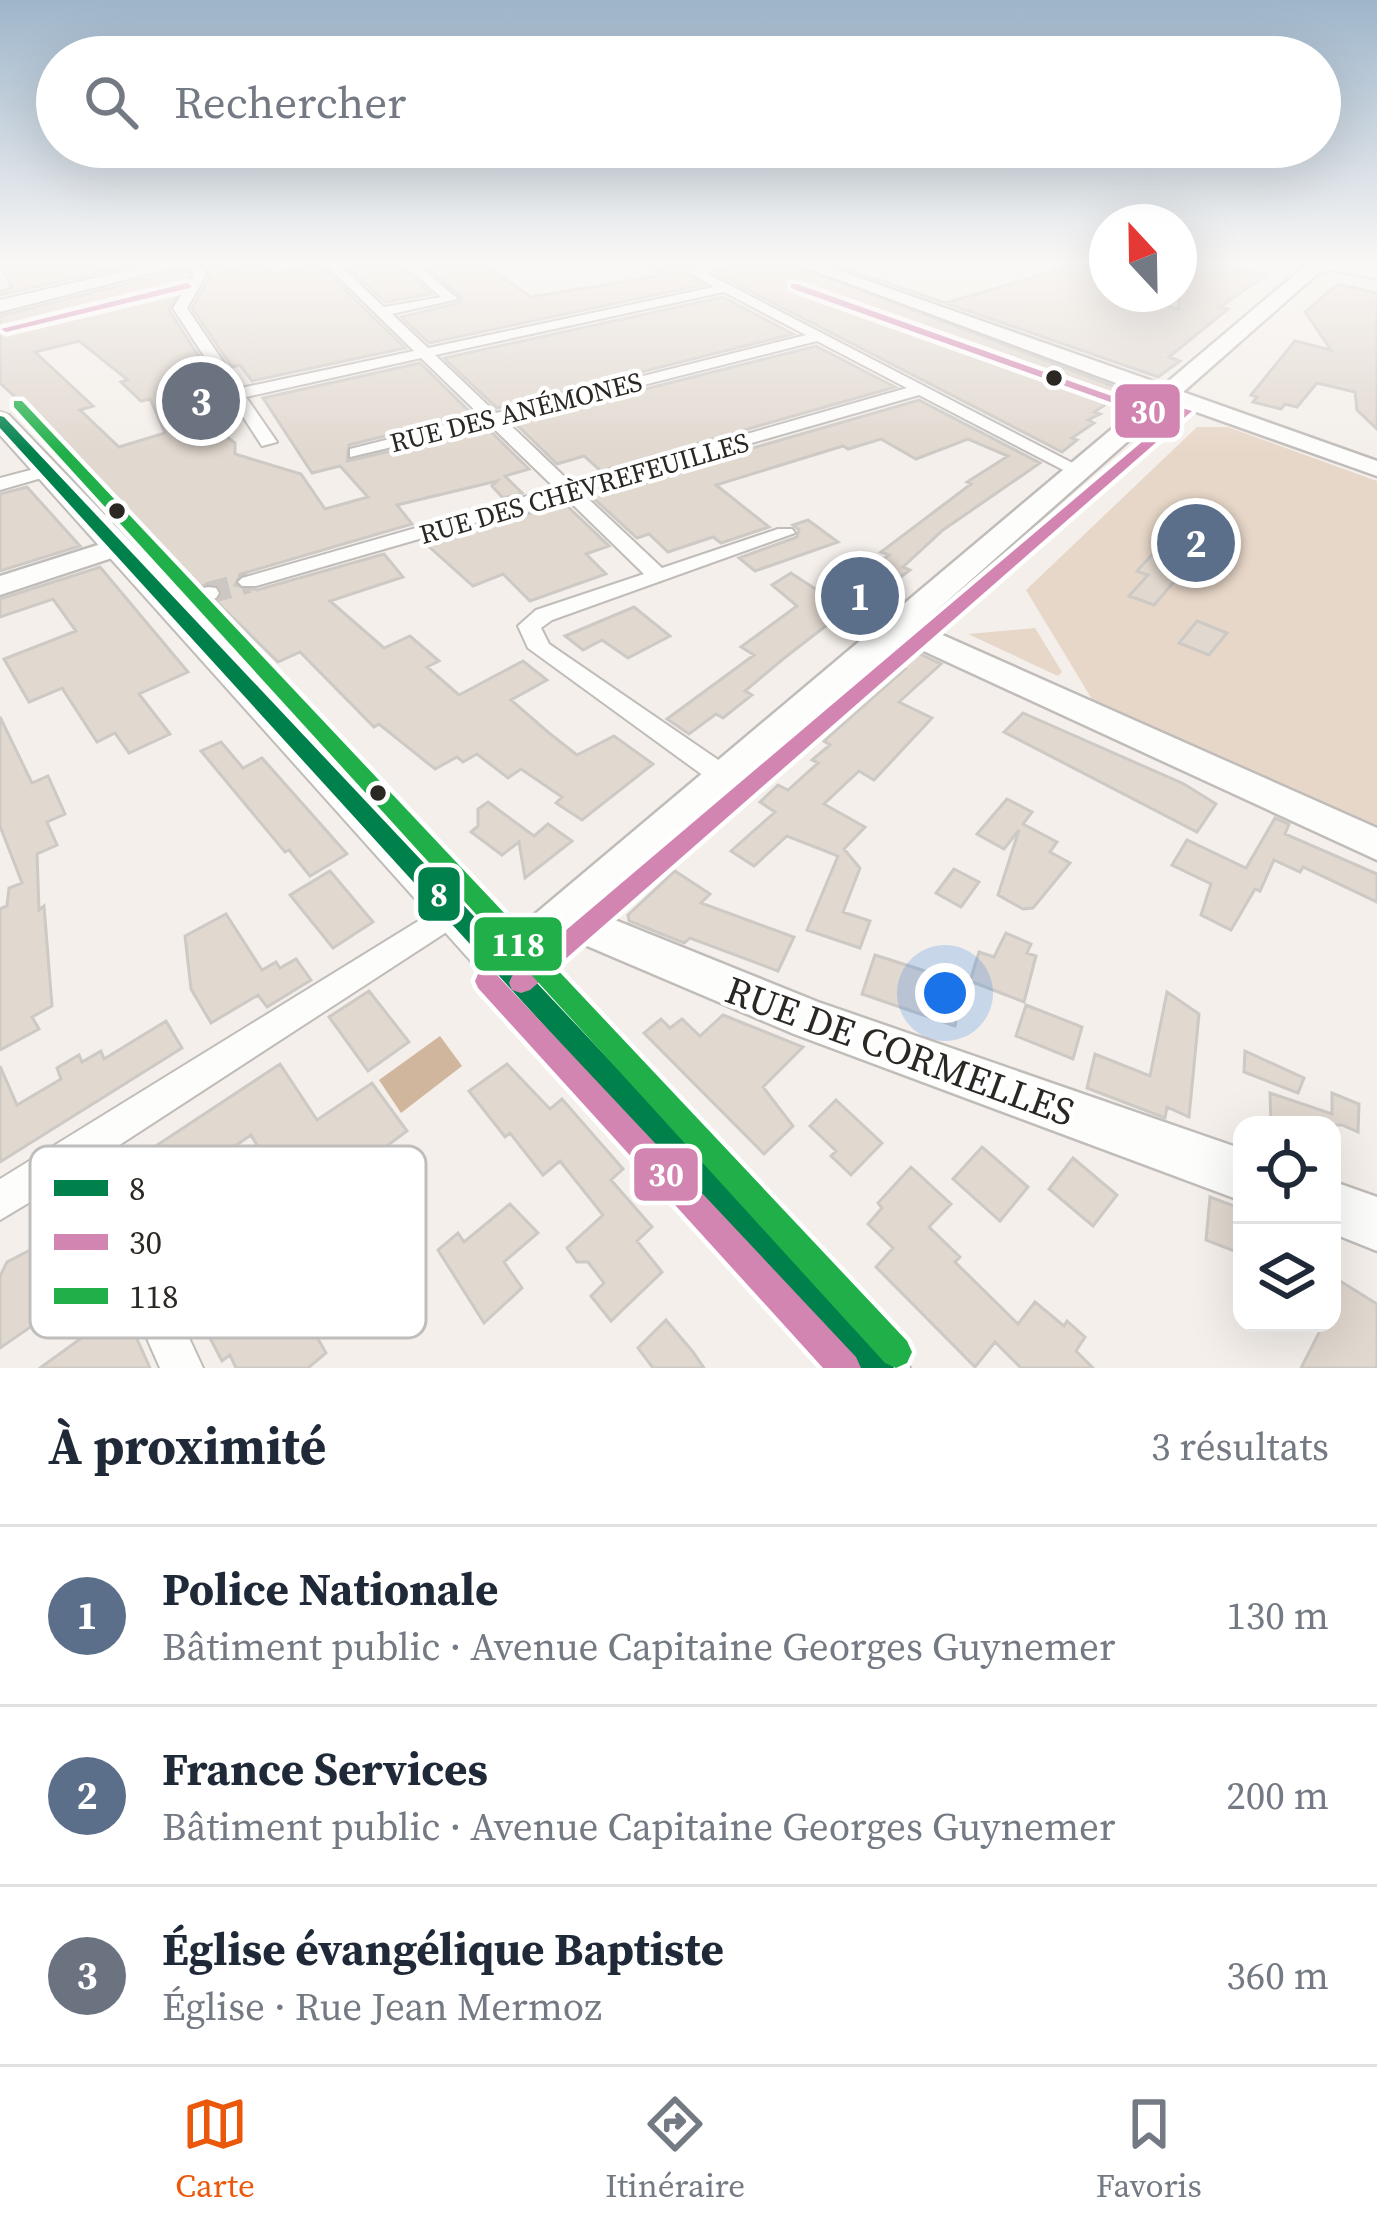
<!DOCTYPE html>
<html lang="fr">
<meta charset="utf-8">
<style>
:root{--surface:#fff;--page:#f6f6f7;--text:#1f2937;--muted:#747a83;--line:#e0e1e3;--accent:#ea580c}
body{margin:0;font-family:"Source Serif 4",serif;background:var(--page);color:var(--text)}
.controls{position:absolute;right:36px;bottom:36px;display:grid;overflow:hidden;border-radius:24px;box-shadow:0 12px 48px #0002}
.controls button{width:108px;height:108px;display:grid;place-items:center;padding:0;border:0;border-bottom:3px solid var(--line);background:var(--surface);color:var(--text);font:60px sans-serif}
.compass{position:absolute;left:1089px;top:204px;width:108px;height:108px;border-radius:50%;background:var(--surface);box-shadow:0 12px 48px #0002;rotate:338deg}
.you{position:absolute;left:945px;top:993px;width:42px;height:42px;margin:-30px;border:9px solid #fff;border-radius:50%;background:#1a73e8;box-shadow:0 0 0 18px #1a73e833}
.badge{display:grid;place-items:center;width:78px;height:78px;border-radius:50%;background:var(--accent);color:#fff;font-size:39px;font-weight:700}
.pin{position:absolute;translate:-50% -50%;border:6px solid #fff;box-shadow:0 3px 12px #0006}
.list{margin:0;padding:0;list-style:none}
h2{display:flex;justify-content:space-between;align-items:center;height:156px;margin:0;padding:0 48px;font-size:51px}
h2 small{font-size:39px;font-weight:400;color:var(--muted)}
.list li{display:grid;grid-template-columns:78px 1fr auto;gap:36px;align-items:center;box-sizing:border-box;height:180px;padding:0 48px;border-top:3px solid var(--line)}
.list b{display:block;font-size:45px;white-space:nowrap}
.list p{margin:0;font-size:39px;white-space:nowrap;color:var(--muted)}
.list em{font-size:39px;font-style:normal;color:var(--muted)}
.icon{flex:none;width:66px;height:66px;fill:none;stroke:currentColor;stroke-width:2;stroke-linecap:round;stroke-linejoin:round}
.map{position:relative;flex:none;width:1377px;height:1368px;overflow:hidden}
.search{position:absolute;background:var(--surface);box-shadow:0 12px 48px #0002;left:36px;right:36px;top:36px;height:132px;display:flex;align-items:center;gap:30px;box-sizing:border-box;padding:0 42px;border-radius:66px;color:var(--muted);font-size:45px}
.sheet{height:696px;background:var(--surface)}
nav{display:flex;justify-content:space-around;align-items:center;box-sizing:border-box;height:168px;border-top:3px solid var(--line);background:var(--surface);font-size:33px;color:var(--muted)}
nav a{display:grid;justify-items:center;gap:6px}
nav .on{color:var(--accent)}
.map>svg:first-child{display:block}
.green{fill:#e7d7c8}
.water{fill:#d0b69c}
.building{fill:#e1d8cf;stroke:#cdc9c5;stroke-width:3;fill-rule:evenodd}
.lines{fill:none;stroke-linecap:round;stroke-linejoin:round}
.minor-tunnel{stroke:#ccc7c2;stroke-width:22;stroke-dasharray:22 12;stroke-linecap:butt}
.minor-casing{stroke:#c0bcb9;stroke-width:4}
.tertiary-casing{stroke:#c0bcb9;stroke-width:5}
.secondary-casing{stroke:#c0bcb9;stroke-width:4}
.minor{fill:#fdfdfc;fill-rule:evenodd}
.tertiary{fill:#fdfdfc;fill-rule:evenodd}
.secondary{fill:#fdfdfc;fill-rule:evenodd}
.bus-1-casing{stroke:#fff;stroke-width:9}
.bus-2-casing{stroke:#fff;stroke-width:9}
.bus-3-casing{stroke:#fff;stroke-width:9}
.bus-1{fill:#00804b;fill-rule:evenodd}
.bus-2{fill:#d285b1;fill-rule:evenodd}
.bus-3{fill:#20af49;fill-rule:evenodd}
.bus-dot{fill:#2b2824;stroke:#fff;stroke-width:4.5}
.labels{text-anchor:middle;dominant-baseline:central;stroke-width:9;stroke-linejoin:round;paint-order:stroke}
.far-street-label{font-size:27px;fill:#2b2824;stroke:#fff}
.near-street-label{font-size:39px;fill:#2b2824;stroke:#fff}
.key{fill:#fff;stroke:#bfbebd;stroke-width:3}
.key-label{font-size:33px;fill:#2b2824}
.line-badge{stroke:#fff;stroke-width:4.5}
.badge-label{font-size:33px;text-anchor:middle;font-weight:bold;fill:#fff}
</style>
<div class="map">
<svg width="1377" height="1368" viewBox="0 0 1377 1368">
<rect width="100%" height="100%" fill="#f4efea"/>
<path class="green" d="M 1197,427 L 1228,427 L 1377,481 L 1377,828 L 1093,701 L 1026,590 Z
M 1035,628 L 1062,672 L 1058,676 L 968,634 Z"/>
<path class="water" d="M 440,1036 L 462,1066 L 401,1113 L 379,1080 Z"/>
<path class="building" d="M 0,263 L 141,263 L 0,295 L 0,291 L 12,288 Z
M 203,263 L 224,263 L 225,270 L 262,263 L 275,274 L 320,265 L 405,348 L 252,381 L 240,365 L 232,367 L 192,308 L 210,277 Z
M 343,263 L 398,263 L 431,294 L 385,302 Z
M 422,263 L 482,263 L 531,297 L 664,275 L 644,263 L 702,263 L 685,273 L 702,285 L 429,343 L 401,317 L 459,303 L 462,298 Z
M 737,263 L 790,263 L 1126,391 L 1094,412 L 1100,414 L 1088,420 L 1094,423 L 1072,438 L 1077,440 L 1062,452 L 717,274 Z
M 830,263 L 945,303 L 1084,263 L 1107,263 L 1107,297 L 1140,309 L 1150,302 L 1179,309 L 1179,263 L 1207,263 L 1266,275 L 1220,307 L 1228,309 L 1169,357 L 1180,361 L 1158,377 Z
M 185,269 L 189,275 L 169,310 L 209,372 L 202,374 L 220,417 L 206,421 L 235,443 L 235,454 L 301,474 L 325,509 L 368,497 L 340,466 L 312,473 L 263,398 L 420,363 L 472,414 L 349,445 L 347,461 L 488,429 L 529,469 L 505,476 L 522,493 L 503,498 L 492,486 L 497,481 L 397,505 L 412,524 L 241,574 L 235,585 L 257,590 L 384,554 L 403,577 L 330,601 L 384,648 L 410,636 L 439,661 L 427,667 L 459,695 L 523,661 L 547,680 L 511,700 L 549,733 L 577,755 L 614,736 L 653,764 L 582,820 L 556,803 L 562,797 L 521,769 L 508,778 L 477,754 L 463,762 L 457,757 L 435,769 L 379,724 L 374,727 L 300,652 L 278,662 L 217,602 L 223,595 L 220,586 L 199,585 L 59,437 L 0,383 L 0,316 ZM 79,341 L 128,380 L 121,382 L 141,401 L 150,399 L 165,433 L 119,447 L 80,410 L 93,406 L 35,352 Z
M 1338,284 L 1377,293 L 1377,429 L 1357,410 L 1355,392 L 1317,383 L 1297,407 L 1285,404 L 1281,409 L 1253,402 L 1257,397 L 1251,395 L 1295,341 L 1331,350 L 1305,312 Z
M 723,297 L 793,334 L 497,408 L 444,358 Z
M 816,346 L 895,387 L 601,471 L 584,456 L 557,464 L 514,422 Z
M 919,400 L 1040,463 L 943,530 L 903,567 L 910,570 L 860,607 L 854,604 L 783,659 L 745,691 L 752,695 L 723,718 L 716,714 L 689,734 L 667,719 L 754,655 L 741,647 L 797,606 L 772,585 L 791,573 L 829,598 L 889,555 L 881,552 L 971,484 L 967,482 L 1008,456 L 968,439 L 916,459 L 881,439 L 848,449 L 843,446 L 716,485 L 769,527 L 721,543 L 713,537 L 668,552 L 649,534 L 637,538 L 590,495 Z
M 27,487 L 80,546 L 0,571 L 0,494 Z
M 564,503 L 609,546 L 586,554 L 606,574 L 530,601 L 503,574 L 473,586 L 426,544 Z
M 808,520 L 838,542 L 755,571 L 739,558 L 797,537 L 799,530 L 793,525 Z
M 1186,532 L 1210,540 L 1154,605 L 1129,596 L 1148,575 L 1137,571 L 1159,547 L 1169,551 Z
M 100,567 L 188,672 L 139,694 L 170,734 L 129,753 L 115,733 L 97,742 L 62,688 L 29,702 L 4,659 L 76,631 L 53,599 L 0,617 L 0,599 Z
M 634,607 L 670,636 L 628,658 L 602,640 L 583,650 L 565,636 Z
M 1197,621 L 1227,633 L 1209,655 L 1179,643 Z
M 918,653 L 941,664 L 899,702 L 932,718 L 874,780 L 859,771 L 824,804 L 865,827 L 844,849 L 860,868 L 843,912 L 870,921 L 860,948 L 807,930 L 838,856 L 787,836 L 754,866 L 731,851 L 775,812 L 760,802 L 778,785 L 788,790 L 818,763 L 812,760 L 830,745 L 824,741 L 905,669 L 898,666 Z
M 1023,713 L 1184,784 L 1216,804 L 1197,832 L 1004,732 Z
M 0,717 L 32,783 L 48,776 L 65,814 L 47,822 L 57,845 L 37,854 L 39,910 L 44,906 L 52,1006 L 32,1017 L 39,1029 L 0,1050 L 0,909 L 7,906 L 9,888 L 22,883 L 0,826 Z
M 221,742 L 243,768 L 262,758 L 347,854 L 310,876 L 289,850 L 285,852 L 201,751 Z
M 1007,799 L 1032,812 L 1023,824 L 1057,842 L 1050,852 L 1070,863 L 1033,908 L 1023,909 L 998,895 L 1019,830 L 1004,849 L 977,834 Z
M 488,802 L 534,836 L 548,824 L 572,841 L 525,878 L 519,842 L 502,855 L 471,832 L 478,826 L 478,809 Z
M 1275,818 L 1289,824 L 1285,834 L 1377,874 L 1377,902 L 1303,867 L 1300,872 L 1274,860 L 1260,891 L 1255,889 L 1231,930 L 1201,915 L 1211,884 L 1172,865 L 1187,840 L 1246,868 Z
M 954,869 L 979,882 L 961,907 L 936,893 Z
M 330,871 L 373,922 L 333,948 L 290,895 Z
M 675,871 L 710,894 L 701,903 L 794,937 L 778,971 L 690,938 L 684,943 L 629,921 L 628,915 Z
M 226,914 L 262,970 L 276,962 L 280,968 L 296,959 L 311,980 L 267,1007 L 258,995 L 211,1023 L 191,989 L 185,936 Z
M 1006,933 L 1031,944 L 1027,953 L 1036,956 L 1024,1002 L 970,981 L 979,952 L 994,957 Z
M 875,955 L 963,983 L 955,1026 L 862,994 Z
M 369,991 L 409,1042 L 368,1071 L 329,1017 Z
M 1167,992 L 1199,1014 L 1189,1117 L 1167,1107 L 1165,1118 L 1087,1088 L 1095,1054 L 1150,1076 Z
M 1026,1005 L 1082,1027 L 1073,1059 L 1016,1036 Z
M 723,1015 L 803,1047 L 763,1087 L 793,1126 L 764,1154 L 644,1033 L 661,1019 L 670,1028 L 682,1019 L 700,1036 Z
M 166,1021 L 182,1048 L 0,1162 L 0,1066 L 17,1105 L 61,1079 L 57,1068 L 79,1055 L 82,1062 L 101,1051 L 104,1059 Z
M 1245,1051 L 1304,1078 L 1298,1093 L 1244,1072 Z
M 280,1064 L 317,1120 L 372,1083 L 407,1131 L 376,1154 L 371,1147 L 293,1205 L 298,1213 L 290,1218 L 317,1263 L 309,1269 L 326,1299 L 305,1316 L 326,1353 L 308,1368 L 236,1368 L 230,1355 L 222,1361 L 165,1252 L 193,1232 L 207,1258 L 287,1196 L 251,1135 L 200,1170 L 196,1163 L 171,1180 L 165,1167 L 134,1189 L 124,1167 Z
M 507,1064 L 550,1109 L 562,1099 L 623,1169 L 611,1180 L 652,1227 L 637,1241 L 662,1272 L 611,1321 L 591,1296 L 604,1283 L 588,1262 L 577,1262 L 567,1248 L 603,1215 L 560,1161 L 543,1175 L 510,1133 L 505,1137 L 469,1091 Z
M 1270,1093 L 1332,1114 L 1332,1093 L 1359,1104 L 1358,1132 L 1342,1125 L 1271,1125 Z
M 836,1100 L 882,1143 L 851,1175 L 831,1156 L 836,1151 L 810,1126 Z
M 982,1147 L 1028,1187 L 1000,1221 L 953,1179 Z
M 1073,1158 L 1117,1195 L 1093,1226 L 1049,1189 Z
M 911,1167 L 951,1204 L 929,1227 L 960,1257 L 955,1262 L 1018,1324 L 1035,1302 L 1064,1326 L 1067,1321 L 1085,1337 L 1076,1351 L 1093,1368 L 1021,1368 L 995,1342 L 975,1367 L 876,1267 L 893,1248 L 868,1224 L 882,1208 L 878,1203 Z
M 1210,1197 L 1242,1209 L 1242,1254 L 1206,1240 Z
M 510,1204 L 538,1233 L 504,1262 L 522,1288 L 484,1323 L 438,1250 L 458,1233 L 464,1242 Z
M 59,1235 L 76,1273 L 50,1291 L 58,1308 L 0,1348 L 0,1276 L 7,1262 Z
M 1332,1276 L 1377,1304 L 1377,1368 L 1301,1368 L 1324,1323 L 1332,1323 Z
M 123,1308 L 150,1368 L 40,1368 L 98,1326 Z
M 666,1320 L 693,1352 L 704,1368 L 653,1368 L 638,1348 Z"/>
<g class="lines">
<path class="minor-tunnel" d="M 208,593 L 249,582"/>
<g class="minor-casing">
<path id="minor" d="M 186,263 L 198,263 L 206,275 L 187,308 L 241,388 L 414,351 L 324,263 L 337,263 L 384,307 L 441,297 L 402,263 L 415,263 L 458,299 L 392,314 L 428,348 L 714,287 L 689,272 L 714,263 L 733,263 L 706,273 L 1088,471 L 1079,476 L 1073,475 L 919,395 L 581,492 L 662,568 L 778,529 L 792,529 L 795,533 L 552,620 L 541,628 L 549,644 L 733,770 L 737,777 L 733,784 L 715,784 L 528,648 L 518,626 L 536,610 L 644,574 L 565,497 L 256,586 L 242,586 L 238,582 L 242,578 L 555,488 L 489,424 L 350,457 L 350,449 L 481,416 L 421,358 L 246,397 L 277,442 L 262,446 L 173,308 L 194,275 ZM 724,292 L 806,335 L 496,413 L 435,355 ZM 817,341 L 907,388 L 572,484 L 505,420 Z
M 1328,263 L 1377,271 L 1377,279 L 1328,269 Z
M 46,466 L 55,471 L 52,475 L 0,490 L 0,478 Z
M 208,587 L 216,588 L 219,593 L 216,598 L 170,611 L 159,604 L 162,599 Z
M 454,899 L 465,902 L 469,911 L 465,920 L 104,1155 L 203,1368 L 160,1368 L 75,1175 L 0,1220 L 0,1179 Z"/>
</g>
<g class="tertiary-casing">
<path id="tertiary" d="M 794,263 L 817,263 L 1164,385 L 1305,266 L 1344,263 L 1317,274 L 1183,392 L 1377,461 L 1377,476 L 1171,403 L 920,625 L 1377,828 L 1377,860 L 902,641 L 595,912 L 818,1002 L 1242,1149 L 1242,1201 L 794,1034 L 566,937 C 544,957 522,989 490,978 L 483,965 L 490,952 L 1151,396 Z
M 117,539 L 127,541 L 131,547 L 127,553 L 0,595 L 0,576 Z
M 1332,1181 L 1377,1197 L 1377,1251 L 1332,1233 Z"/>
</g>
<g class="secondary-casing">
<path id="secondary" d="M 159,263 L 190,263 L 0,312 L 0,300 Z
M 0,412 L 9,415 L 901,1345 L 910,1368 L 835,1368 L 0,435 Z"/>
</g>
<use href="#minor" class="minor"/>
<use href="#tertiary" class="tertiary"/>
<use href="#secondary" class="secondary"/>
<g class="bus-1-casing">
<path id="bus-1" d="M 0,416 L 4,417 L 889,1357 L 894,1368 L 856,1368 L 0,428 Z"/>
</g>
<g class="bus-2-casing">
<path id="bus-2" d="M 187,283 L 192,286 L 190,288 L 6,332 L 1,329 Z
M 791,284 L 797,284 L 1168,416 L 1158,419 L 791,288 Z
M 1182,408 L 1192,411 L 530,990 L 521,993 L 512,990 L 509,983 L 512,976 Z
M 487,971 L 496,974 L 856,1357 L 861,1368 L 823,1368 L 478,988 L 475,981 L 478,974 Z"/>
</g>
<g class="bus-3-casing">
<path id="bus-3" d="M 14,401 L 22,401 L 907,1341 L 912,1352 L 907,1363 L 896,1368 L 885,1363 L 14,407 Z"/>
</g>
<use href="#bus-1" class="bus-1"/>
<use href="#bus-2" class="bus-2"/>
<use href="#bus-3" class="bus-3"/>
</g>
<linearGradient id="sky" x2="0" y2="1"><stop stop-color="#9eb5ca"/><stop offset="0.58" stop-color="#faf8f6"/><stop offset="1" stop-color="#faf8f6" stop-opacity="0"/></linearGradient>
<rect width="1377" height="454" fill="url(#sky)"/>
<g class="bus-dot">
<circle cx="1054" cy="378" r="10"/>
<circle cx="117" cy="511" r="10"/>
<circle cx="378" cy="793" r="10"/>
</g>
<g class="labels">
<g class="far-street-label">
<text transform="translate(516 412) rotate(-14)">RUE DES ANÉMONES</text>
<text transform="translate(584 488) rotate(-16)">RUE DES CHÈVREFEUILLES</text>
</g>
<g class="near-street-label">
<text transform="translate(900 1051) rotate(20)">RUE DE CORMELLES</text>
</g>
</g>
<rect x="30" y="1146" width="396" height="192" rx="18" class="key"/>
<rect x="54" y="1180" width="54" height="16" fill="#00804b"/>
<rect x="54" y="1234" width="54" height="16" fill="#d285b1"/>
<rect x="54" y="1288" width="54" height="16" fill="#20af49"/>
<g class="key-label">
<text x="129" y="1200">8</text>
<text x="129" y="1254">30</text>
<text x="129" y="1308">118</text>
</g>
<g class="line-badge">
<rect x="1113" y="382" width="69" height="58" rx="12" fill="#d285b1"/>
<rect x="416" y="865" width="46" height="58" rx="12" fill="#00804b"/>
<rect x="472" y="915" width="92" height="58" rx="12" fill="#20af49"/>
<rect x="632" y="1146" width="68" height="57" rx="12" fill="#d285b1"/>
</g>
<g class="badge-label">
<text x="1148" y="423">30</text>
<text x="439" y="906">8</text>
<text x="518" y="956">118</text>
<text x="666" y="1186">30</text>
</g>
</svg>
<div class="controls">
<button><svg class="icon" aria-label="locate" viewBox="0 0 24 24"><circle cx="12" cy="12" r="6"/><path d="M12 2v4M12 18v4M2 12h4M18 12h4"/></svg></button>
<button><svg class="icon" aria-label="layers" viewBox="0 0 24 24"><path d="M12 4l9 5-9 5-9-5zM3 14l9 5 9-5"/></svg></button>
</div>
<svg class="compass" viewBox="-18 -18 36 36"><path d="M0-13l5 13h-10z" fill="#e53935"/><path d="M0 13l5-13h-10z" fill="#747a83"/></svg>
<div class="you"></div>
<div class="pin badge" style="left:860px;top:596px;background:#5c6f8a">1</div>
<div class="pin badge" style="left:1196px;top:543px;background:#5c6f8a">2</div>
<div class="pin badge" style="left:201px;top:401px;background:#6b7280">3</div>
<div class="search"><svg class="icon" aria-label="search" viewBox="0 0 24 24"><circle cx="10" cy="10" r="6"/><path d="M15 15l6 6"/></svg>Rechercher</div>
</div>
<section class="sheet">
<h2>À proximité<small>3 résultats</small></h2>
<ul class="list">
<li><span class="badge" style="background:#5c6f8a">1</span><div><b>Police Nationale</b><p>Bâtiment public · Avenue Capitaine Georges Guynemer</p></div><em>130 m</em></li>
<li><span class="badge" style="background:#5c6f8a">2</span><div><b>France Services</b><p>Bâtiment public · Avenue Capitaine Georges Guynemer</p></div><em>200 m</em></li>
<li><span class="badge" style="background:#6b7280">3</span><div><b>Église évangélique Baptiste</b><p>Église · Rue Jean Mermoz</p></div><em>360 m</em></li>
</ul>
</section>
<nav>
<a class="on"><svg class="icon" aria-label="map" viewBox="0 0 24 24"><path d="M3 6l6-2 6 2 6-2v14l-6 2-6-2-6 2zM9 4v14M15 6v14"/></svg>Carte</a>
<a><svg class="icon" aria-label="directions" viewBox="0 0 24 24"><path d="M12 3l9 9-9 9-9-9zM9 14v-3h6M13 9l2 2-2 2"/></svg>Itinéraire</a>
<a><svg class="icon" aria-label="saved" viewBox="0 0 24 24"><path d="M7 4h10v16l-5-4-5 4z"/></svg>Favoris</a>
</nav>
